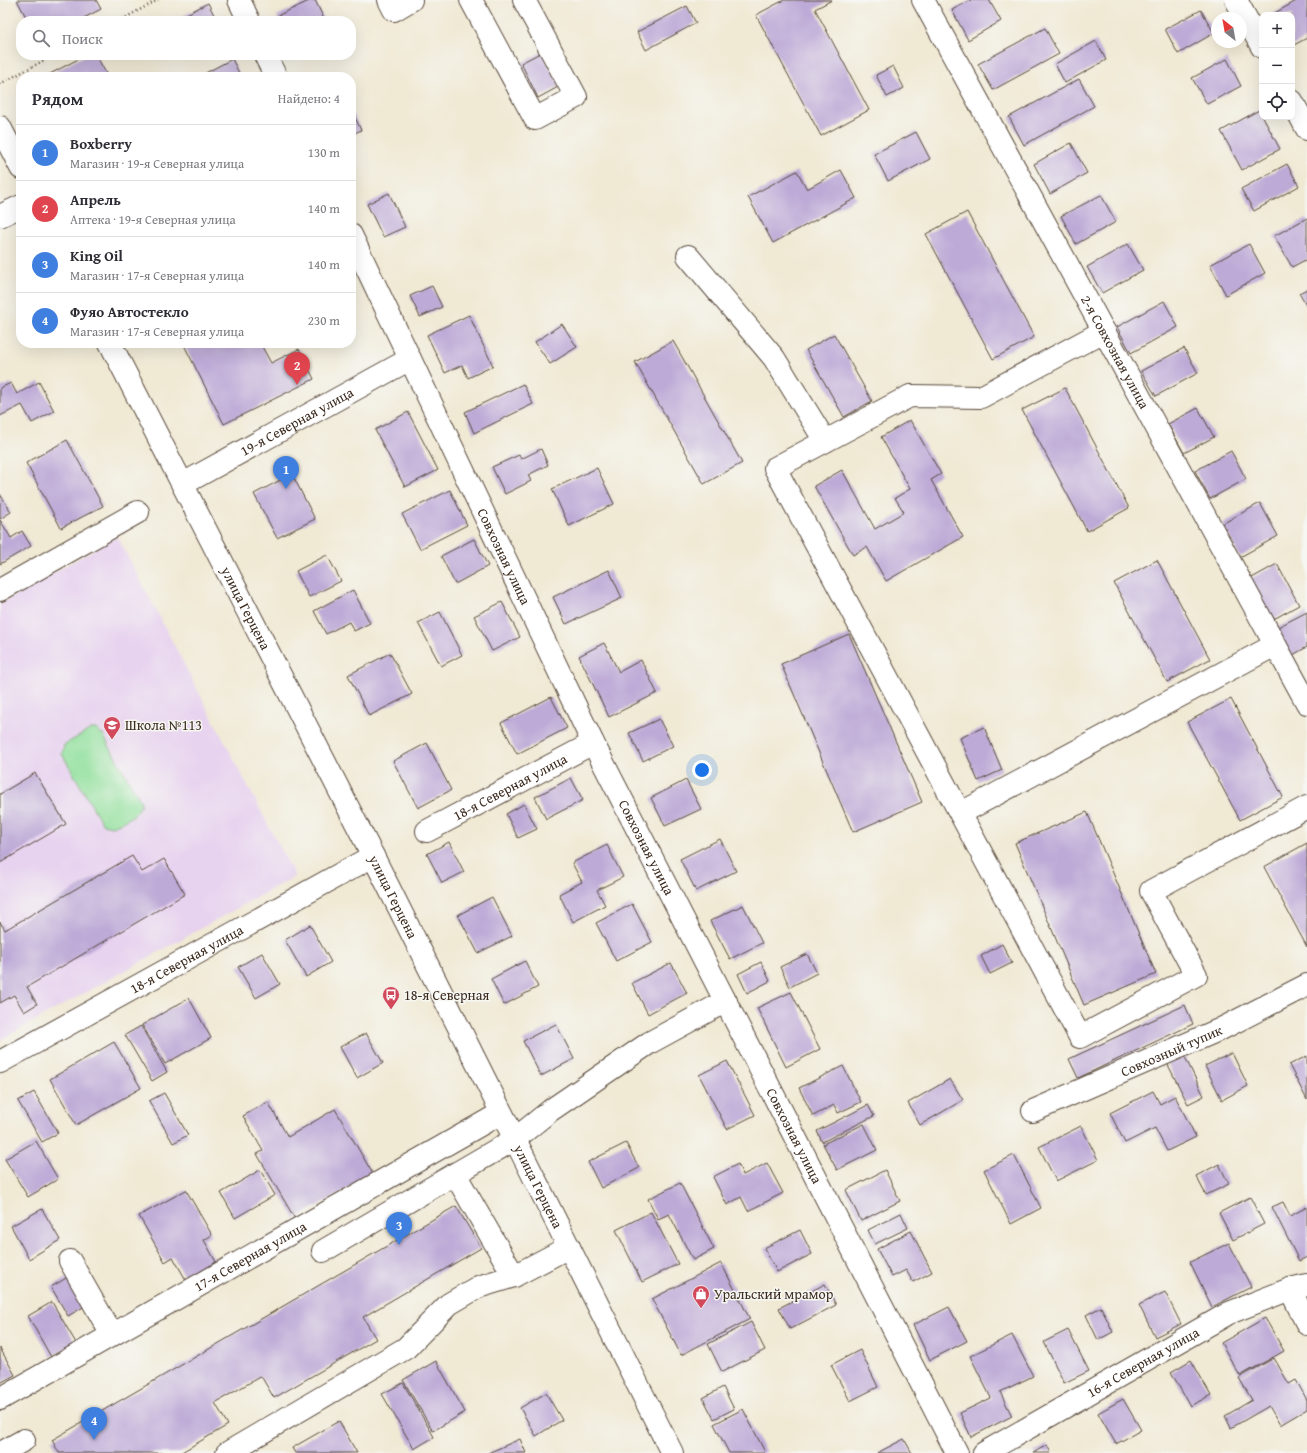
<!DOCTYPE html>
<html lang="ru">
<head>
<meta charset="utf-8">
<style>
	body { margin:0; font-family:"Gentium Book Plus",serif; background:#f2f2f3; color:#2b2b33 }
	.controls { position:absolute; right:12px; top:12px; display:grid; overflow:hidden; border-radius:8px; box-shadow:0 4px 16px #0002 }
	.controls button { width:36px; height:36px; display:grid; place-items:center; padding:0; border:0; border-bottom:1px solid #e1e1e2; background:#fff; color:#2b2b33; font:20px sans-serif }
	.compass { position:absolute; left:1211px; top:12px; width:36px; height:36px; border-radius:50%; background:#fff; box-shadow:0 4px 16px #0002; rotate:329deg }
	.you { position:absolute; left:702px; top:770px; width:14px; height:14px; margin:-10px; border:3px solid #fff; border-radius:50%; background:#1a73e8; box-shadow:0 0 0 6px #1a73e833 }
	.badge { display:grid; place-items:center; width:26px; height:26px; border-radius:50%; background:#d1495b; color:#fff; font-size:13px; font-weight:700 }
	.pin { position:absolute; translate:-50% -33px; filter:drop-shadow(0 1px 2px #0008) }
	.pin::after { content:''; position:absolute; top:21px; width:14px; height:12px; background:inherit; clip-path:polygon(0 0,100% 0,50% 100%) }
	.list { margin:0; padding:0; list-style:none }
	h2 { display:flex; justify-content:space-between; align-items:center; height:52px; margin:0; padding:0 16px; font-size:17px }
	h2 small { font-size:13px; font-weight:400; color:#7c7c81 }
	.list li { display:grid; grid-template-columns:26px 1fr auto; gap:12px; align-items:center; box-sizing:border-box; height:56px; padding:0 16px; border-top:1px solid #e1e1e2 }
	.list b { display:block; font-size:15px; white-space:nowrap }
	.list p { margin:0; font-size:13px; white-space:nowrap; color:#7c7c81 }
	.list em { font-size:13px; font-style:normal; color:#7c7c81 }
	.icon { flex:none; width:22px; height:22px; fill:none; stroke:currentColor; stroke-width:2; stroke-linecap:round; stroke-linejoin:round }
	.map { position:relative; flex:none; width:1307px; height:1453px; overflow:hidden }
	.search { position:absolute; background:#fff; box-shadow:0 4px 16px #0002; left:16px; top:16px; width:340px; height:44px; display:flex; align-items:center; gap:10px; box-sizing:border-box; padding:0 14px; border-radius:16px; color:#7c7c81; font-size:15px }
	.panel { position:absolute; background:#fff; box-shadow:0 4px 16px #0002; left:16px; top:72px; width:340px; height:276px; border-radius:16px }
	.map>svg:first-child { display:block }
	.built { fill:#e7d2ef }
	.green { fill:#92e09d; stroke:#66855e }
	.building { fill:#beaad7 }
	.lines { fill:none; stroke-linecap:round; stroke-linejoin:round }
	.minor-casing { stroke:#564739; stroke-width:24 }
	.major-casing { stroke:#564739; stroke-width:24 }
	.path { stroke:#564739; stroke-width:2.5; stroke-dasharray:1 3; stroke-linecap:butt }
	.minor { stroke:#fff; stroke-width:22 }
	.major { stroke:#fff; stroke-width:22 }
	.labels { text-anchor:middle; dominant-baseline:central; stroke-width:3; stroke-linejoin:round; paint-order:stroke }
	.street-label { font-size:14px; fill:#3b2a1e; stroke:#f6f6f2 }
	.poi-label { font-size:14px; fill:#3b2a1e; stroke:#f6f6f2; text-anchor:start }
</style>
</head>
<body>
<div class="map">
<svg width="1307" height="1453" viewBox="0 0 1307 1453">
	<rect width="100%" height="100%" fill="#f6f6f2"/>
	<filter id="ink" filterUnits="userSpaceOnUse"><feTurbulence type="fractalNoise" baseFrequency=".025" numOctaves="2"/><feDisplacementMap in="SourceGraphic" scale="8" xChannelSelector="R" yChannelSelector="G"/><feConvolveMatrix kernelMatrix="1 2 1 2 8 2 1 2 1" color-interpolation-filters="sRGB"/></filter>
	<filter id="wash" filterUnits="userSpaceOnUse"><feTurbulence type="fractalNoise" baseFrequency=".012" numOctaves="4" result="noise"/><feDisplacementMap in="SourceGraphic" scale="16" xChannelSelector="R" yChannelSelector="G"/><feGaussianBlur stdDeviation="0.9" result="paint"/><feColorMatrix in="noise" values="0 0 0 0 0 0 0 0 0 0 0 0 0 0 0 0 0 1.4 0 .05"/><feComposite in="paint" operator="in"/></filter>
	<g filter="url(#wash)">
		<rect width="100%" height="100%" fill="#f0e9d4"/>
		<path class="built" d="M 117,536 L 295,876 L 0,1040 L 0,604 Z"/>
		<path class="green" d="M 91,729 L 96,729 L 103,735 L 141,802 C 140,815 123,822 112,826 L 103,824 L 100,820 L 62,754 L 64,745 Z"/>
		<g id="blocks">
			<path class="building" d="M 17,0 L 96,0 L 101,9 L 78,21 L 28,21 Z
				M 311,0 L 315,0 L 325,21 L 279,21 L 277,16 Z
				M 784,0 L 832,0 L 815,9 L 869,110 L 821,136 L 756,15 Z
				M 971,0 L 989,0 L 1001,21 L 968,40 L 952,10 Z
				M 1298,0 L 1307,0 L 1307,38 L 1292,46 L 1292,15 L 1271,15 Z
				M 208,3 L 217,21 L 173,21 Z
				M 687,6 L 696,23 L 646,50 L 637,32 Z
				M 1201,10 L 1214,33 L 1178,54 L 1165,29 Z
				M 1045,28 L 1059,54 L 993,90 L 978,64 Z
				M 1096,41 L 1106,60 L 1065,83 L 1055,64 Z
				M 542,52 L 560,86 L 538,98 L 521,63 Z
				M 86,55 L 96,55 L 108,77 L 49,77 L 48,75 Z
				M 232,59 L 241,77 L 198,77 Z
				M 1227,59 L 1241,86 L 1207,104 L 1192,78 Z
				M 893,66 L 904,88 L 887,97 L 876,75 Z
				M 1079,79 L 1094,106 L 1024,145 L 1009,117 Z
				M 351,109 L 361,130 L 351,135 Z
				M 1259,110 L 1280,149 L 1242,170 L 1221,131 Z
				M 916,132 L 930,159 L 888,181 L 874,154 Z
				M 1071,143 L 1087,173 L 1050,194 L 1034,164 Z
				M 1287,164 L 1299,186 L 1254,211 L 1241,189 Z
				M 841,170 L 856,198 L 773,243 L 748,197 L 797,171 L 807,189 Z
				M 389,193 L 405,227 L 383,237 L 367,204 Z
				M 1101,195 L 1116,222 L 1076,244 L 1061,216 Z
				M 967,212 L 1034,337 L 993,359 L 926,234 Z
				M 1307,218 L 1307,259 L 1292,267 L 1274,236 Z
				M 1128,244 L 1143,270 L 1102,293 L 1087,267 Z
				M 1249,244 L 1265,273 L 1226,295 L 1210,265 Z
				M 432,286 L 442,307 L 420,317 L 410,296 Z
				M 1307,289 L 1307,307 L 1299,293 Z
				M 1164,301 L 1178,327 L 1131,353 L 1117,327 Z
				M 469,315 L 493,366 L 468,378 L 462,365 L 445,373 L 427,335 Z
				M 562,324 L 577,347 L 550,364 L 535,342 Z
				M 834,334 L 872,401 L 844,417 L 806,350 Z
				M 673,341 L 742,463 L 704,484 L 635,362 Z
				M 183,343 L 260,343 L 271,363 L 299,349 L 314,379 L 224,424 Z
				M 1184,348 L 1198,373 L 1156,396 L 1141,371 Z
				M 39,382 L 54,411 L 32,423 L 22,405 L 0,416 L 0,388 L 11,383 L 17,394 Z
				M 523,384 L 533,404 L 474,433 L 465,412 Z
				M 1065,388 L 1129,508 L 1087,531 L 1022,410 Z
				M 1198,408 L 1214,437 L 1184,453 L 1168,424 Z
				M 408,412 L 438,470 L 405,487 L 375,430 Z
				M 910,420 L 941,474 L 931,480 L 963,537 L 886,581 L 867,547 L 853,555 L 814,486 L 842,470 L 875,529 L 904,512 L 895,498 L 910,489 L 881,437 Z
				M 67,440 L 103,506 L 61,528 L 26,463 Z
				M 541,449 L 548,465 L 528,475 L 531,481 L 505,494 L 492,467 L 519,455 L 521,459 Z
				M 1231,451 L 1246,479 L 1210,499 L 1195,471 Z
				M 597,468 L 614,504 L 569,526 L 552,489 Z
				M 292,474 L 315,519 L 277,538 L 254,494 Z
				M 450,490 L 467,525 L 420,549 L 402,514 Z
				M 0,494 L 11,512 L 0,519 Z
				M 1260,503 L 1278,536 L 1240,557 L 1222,524 Z
				M 0,520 L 11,538 L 22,531 L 31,546 L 0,564 Z
				M 474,539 L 488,566 L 455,584 L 441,556 Z
				M 327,555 L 341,581 L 309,597 L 296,571 Z
				M 1157,560 L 1210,659 L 1167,682 L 1114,583 Z
				M 1277,564 L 1299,605 L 1272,620 L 1250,579 Z
				M 609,570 L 622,598 L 566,624 L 553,597 Z
				M 353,590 L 370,623 L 354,631 L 349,622 L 326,634 L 314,611 Z
				M 502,602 L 520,637 L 492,651 L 474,616 Z
				M 440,612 L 462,655 L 441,666 L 418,623 Z
				M 1307,612 L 1307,647 L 1291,656 L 1276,628 Z
				M 849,634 L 922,802 L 853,832 L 781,664 Z
				M 604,643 L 619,672 L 641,660 L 657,693 L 609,717 L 579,656 Z
				M 390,653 L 412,694 L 369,716 L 348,675 Z
				M 551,697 L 567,728 L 517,754 L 501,723 Z
				M 1231,699 L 1283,797 L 1240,820 L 1187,722 Z
				M 659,719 L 673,746 L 643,761 L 629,733 Z
				M 984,727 L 1002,770 L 978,781 L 960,738 Z
				M 427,743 L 451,790 L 418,808 L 393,761 Z
				M 35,773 L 66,824 L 0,863 L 0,794 Z
				M 571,778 L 583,800 L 546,819 L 535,797 Z
				M 686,780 L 701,809 L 665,826 L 651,798 Z
				M 524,804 L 537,829 L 518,838 L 506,814 Z
				M 1087,812 L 1156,974 L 1084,1005 L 1015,843 Z
				M 720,839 L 736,871 L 696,891 L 680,859 Z
				M 449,842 L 464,872 L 442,883 L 427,854 Z
				M 1307,843 L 1307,947 L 1264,867 Z
				M 607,845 L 623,877 L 597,890 L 605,905 L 573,922 L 559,894 L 582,882 L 572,863 Z
				M 132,856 L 142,872 L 164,859 L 185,894 L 27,987 L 37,1004 L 24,1012 L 14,995 L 0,1003 L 0,922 L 5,930 Z
				M 492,897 L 512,936 L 478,953 L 458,915 Z
				M 632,904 L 652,942 L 616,961 L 596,923 Z
				M 743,905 L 762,943 L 730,959 L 710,921 Z
				M 310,925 L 331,962 L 306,977 L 285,940 Z
				M 1002,944 L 1012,963 L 990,974 L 981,956 Z
				M 262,953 L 280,984 L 256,998 L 238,967 Z
				M 807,954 L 817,973 L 790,987 L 780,967 Z
				M 525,961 L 538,987 L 504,1005 L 491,979 Z
				M 761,962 L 770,981 L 747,993 L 738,974 Z
				M 671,963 L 687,993 L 648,1014 L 632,983 Z
				M 791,992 L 820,1049 L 786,1067 L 757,1008 Z
				M 189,998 L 211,1038 L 165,1064 L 142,1025 Z
				M 1185,1005 L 1193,1024 L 1078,1078 L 1069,1059 Z
				M 556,1024 L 574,1059 L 541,1076 L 523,1041 Z
				M 141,1026 L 167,1072 L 152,1081 L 125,1035 Z
				M 366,1033 L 383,1063 L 357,1078 L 340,1047 Z
				M 114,1042 L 141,1088 L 76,1125 L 50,1079 Z
				M 1232,1053 L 1248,1086 L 1222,1100 L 1205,1066 Z
				M 1184,1055 L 1204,1096 L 1188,1104 L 1167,1063 Z
				M 1307,1056 L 1307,1100 L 1289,1065 Z
				M 727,1061 L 755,1115 L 727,1129 L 699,1075 Z
				M 843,1066 L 861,1102 L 838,1113 L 834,1105 L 813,1116 L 799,1088 Z
				M 950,1079 L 963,1100 L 920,1125 L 908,1103 Z
				M 1153,1091 L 1160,1104 L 1175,1096 L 1196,1137 L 1167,1151 L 1155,1128 L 1125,1143 L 1110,1113 Z
				M 34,1092 L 58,1133 L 42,1142 L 18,1101 Z
				M 164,1093 L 188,1135 L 173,1143 L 149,1101 Z
				M 268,1102 L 288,1137 L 335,1109 L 373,1174 L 295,1219 L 257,1154 L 263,1151 L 243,1116 Z
				M 868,1105 L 874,1116 L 822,1142 L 817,1131 Z
				M 864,1124 L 877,1150 L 837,1170 L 823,1144 Z
				M 1081,1126 L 1098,1160 L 1056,1181 L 1039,1147 Z
				M 36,1141 L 58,1179 L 28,1197 L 5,1159 Z
				M 626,1143 L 639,1168 L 601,1188 L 588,1162 Z
				M 1014,1155 L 1041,1208 L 1011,1224 L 984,1170 Z
				M 767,1163 L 783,1193 L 748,1211 L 741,1197 L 727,1205 L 713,1177 L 738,1164 L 743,1175 Z
				M 1219,1164 L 1229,1184 L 1206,1195 L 1196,1176 Z
				M 260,1170 L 275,1195 L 235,1218 L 221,1193 Z
				M 885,1170 L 900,1201 L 861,1221 L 846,1190 Z
				M 680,1183 L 714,1249 L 693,1260 L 669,1214 L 658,1219 L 648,1199 Z
				M 186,1190 L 212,1235 L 204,1240 L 216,1262 L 186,1280 L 173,1257 L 165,1262 L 139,1216 Z
				M 1250,1197 L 1264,1224 L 1233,1240 L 1219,1213 Z
				M 1283,1202 L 1290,1216 L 1307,1207 L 1307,1257 L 1299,1261 L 1272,1207 Z
				M 456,1206 L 481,1248 L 363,1317 L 376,1339 L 274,1398 L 261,1376 L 215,1403 L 228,1425 L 180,1453 L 59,1453 L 52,1440 Z
				M 42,1209 L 60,1240 L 29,1259 L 11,1226 Z
				M 651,1212 L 678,1264 L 642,1282 L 616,1230 Z
				M 901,1213 L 908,1228 L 875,1244 L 868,1230 Z
				M 800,1230 L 812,1254 L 777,1272 L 764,1248 Z
				M 911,1231 L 932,1272 L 913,1282 L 906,1270 L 892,1277 L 877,1249 Z
				M 1229,1243 L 1251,1287 L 1212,1307 L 1190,1262 Z
				M 721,1263 L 750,1319 L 681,1355 L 652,1299 Z
				M 68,1277 L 85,1306 L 68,1316 L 51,1287 Z
				M 825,1284 L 836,1305 L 790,1329 L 779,1308 Z
				M 1165,1292 L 1181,1324 L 1155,1337 L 1139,1305 Z
				M 52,1302 L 76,1343 L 51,1357 L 28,1316 Z
				M 949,1307 L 967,1341 L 930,1360 L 913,1325 Z
				M 1101,1307 L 1113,1332 L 1098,1340 L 1086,1315 Z
				M 1265,1318 L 1284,1351 L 1240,1376 L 1221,1343 Z
				M 751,1322 L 765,1350 L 722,1372 L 708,1344 Z
				M 1068,1330 L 1089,1371 L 1064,1383 L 1044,1342 Z
				M 1012,1335 L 1033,1376 L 1000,1392 L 1012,1416 L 971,1437 L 960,1413 L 991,1398 L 970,1356 Z
				M 0,1348 L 15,1375 L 0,1383 Z
				M 860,1350 L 878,1387 L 850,1401 L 831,1365 Z
				M 1274,1358 L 1289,1384 L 1296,1380 L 1307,1400 L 1307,1409 L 1280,1425 L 1269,1406 L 1231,1428 L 1225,1416 L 1252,1400 L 1239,1378 Z
				M 1191,1360 L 1211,1395 L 1190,1406 L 1171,1372 Z
				M 436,1361 L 465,1412 L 433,1431 L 403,1380 Z
				M 403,1383 L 434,1437 L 414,1449 L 382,1394 Z
				M 723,1387 L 734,1409 L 714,1419 L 703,1398 Z
				M 546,1393 L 562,1420 L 536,1436 L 520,1408 Z
				M 1123,1399 L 1141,1430 L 1116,1444 L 1098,1413 Z
				M 743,1409 L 765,1452 L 763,1453 L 729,1453 L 714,1424 Z
				M 339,1421 L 357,1453 L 295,1453 L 292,1448 Z
				M 520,1439 L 526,1453 L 488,1453 Z
				M 904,1439 L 912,1453 L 877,1453 Z
				M 1047,1445 L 1051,1453 L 1033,1453 Z"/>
		</g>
	</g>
	<g filter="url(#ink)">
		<use href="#blocks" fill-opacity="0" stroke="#564739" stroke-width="1"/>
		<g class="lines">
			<defs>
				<g id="minor">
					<path d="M 239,0 L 249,21"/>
					<path d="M 389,0 L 394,10 L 411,0"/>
					<path d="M 471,0 L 535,119 L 576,97 L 524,0"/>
					<path id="s1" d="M 923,0 L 1307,703"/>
					<path d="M 1236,0 L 1262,47"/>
					<path d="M 265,55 L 276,77"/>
					<path d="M 1292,101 L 1307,129"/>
					<path d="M 0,216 L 21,206"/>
					<path id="s2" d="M 351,235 L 593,743 L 957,1453"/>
					<path d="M 688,256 L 774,358 L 825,441"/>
					<path d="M 1104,331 L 981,397 L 910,396 L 775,468 L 1080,1037 L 1196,975 L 1151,891 L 1307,807"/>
					<path id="s3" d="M 183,484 L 410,359"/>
					<path d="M 0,590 L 138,512"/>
					<path d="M 961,813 L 1275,645"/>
					<path id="s4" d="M 427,831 L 593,743"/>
					<path id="s5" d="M 0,1062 L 373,856"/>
					<path id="s6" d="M 1033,1111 L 1221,1029 L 1307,985"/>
					<path d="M 455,1174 L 514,1276"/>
					<path d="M 323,1251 L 515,1139 L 551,1110 L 649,1043 L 726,1001"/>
					<path d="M 70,1261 L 112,1335"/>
					<path d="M 1290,1289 L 1307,1324"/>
					<path id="s7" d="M 0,1399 L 501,1113"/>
					<path d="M 1,1453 L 24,1440"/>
					<path d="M 227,1453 L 406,1348 L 449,1304 L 478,1287 L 514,1276 L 569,1247"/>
					<path id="s8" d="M 984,1453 L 1229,1313 L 1290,1289 L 1307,1285"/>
				</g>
				<g id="major">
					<path d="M 0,127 L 21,168"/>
					<path id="s9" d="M 110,343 L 373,856 L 672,1453"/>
				</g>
			</defs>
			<use href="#minor" class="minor-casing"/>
			<use href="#major" class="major-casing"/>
			<path class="path" d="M 119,21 L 158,0
				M 0,84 L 54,55"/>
			<use href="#minor" class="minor"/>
			<use href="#major" class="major"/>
		</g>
	</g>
	<defs>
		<symbol id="school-pin" viewBox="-11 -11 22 30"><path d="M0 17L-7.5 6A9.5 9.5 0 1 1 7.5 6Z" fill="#d1495b" stroke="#f6f6f2"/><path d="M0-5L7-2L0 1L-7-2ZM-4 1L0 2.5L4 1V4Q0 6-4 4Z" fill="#fff"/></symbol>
		<symbol id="bus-pin" viewBox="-11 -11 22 30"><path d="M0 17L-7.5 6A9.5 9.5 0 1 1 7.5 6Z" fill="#d1495b" stroke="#f6f6f2"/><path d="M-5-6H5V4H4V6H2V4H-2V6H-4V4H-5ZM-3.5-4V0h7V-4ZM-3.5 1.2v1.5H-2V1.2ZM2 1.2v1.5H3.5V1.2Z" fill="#fff"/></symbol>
		<symbol id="shop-pin" viewBox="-11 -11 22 30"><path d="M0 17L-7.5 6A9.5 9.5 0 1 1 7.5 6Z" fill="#d1495b" stroke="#f6f6f2"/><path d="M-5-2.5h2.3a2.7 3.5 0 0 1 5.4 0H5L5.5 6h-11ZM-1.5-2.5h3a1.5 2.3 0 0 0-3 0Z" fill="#fff"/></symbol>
	</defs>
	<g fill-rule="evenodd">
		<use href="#school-pin" x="102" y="715" width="20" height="27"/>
		<use href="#bus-pin" x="381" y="985" width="20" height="27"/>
		<use href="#shop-pin" x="691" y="1284" width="20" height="27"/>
	</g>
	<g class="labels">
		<g class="street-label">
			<text stroke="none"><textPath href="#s1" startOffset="401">2-я Совхозная улица</textPath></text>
			<text stroke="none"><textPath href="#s3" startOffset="130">19-я Северная улица</textPath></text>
			<text stroke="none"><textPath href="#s2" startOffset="356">Совхозная улица</textPath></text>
			<text stroke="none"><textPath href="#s9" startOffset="298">улица Герцена</textPath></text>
			<text stroke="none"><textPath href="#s4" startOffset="94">18-я Северная улица</textPath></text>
			<text stroke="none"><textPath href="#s2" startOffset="680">Совхозная улица</textPath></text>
			<text stroke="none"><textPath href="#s9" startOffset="622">улица Герцена</textPath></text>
			<text stroke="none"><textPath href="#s5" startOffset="213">18-я Северная улица</textPath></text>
			<text stroke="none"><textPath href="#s6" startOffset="151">Совхозный тупик</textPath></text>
			<text stroke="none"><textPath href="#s2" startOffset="1004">Совхозная улица</textPath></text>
			<text stroke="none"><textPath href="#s9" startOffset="946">улица Герцена</textPath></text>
			<text stroke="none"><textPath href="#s7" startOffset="288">17-я Северная улица</textPath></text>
			<text stroke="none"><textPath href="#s8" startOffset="183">16-я Северная улица</textPath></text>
		</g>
		<g class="poi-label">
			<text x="125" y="725">Школа №113</text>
			<text x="404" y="995">18-я Северная</text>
			<text x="714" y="1294">Уральский мрамор</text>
		</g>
	</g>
</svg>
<div class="controls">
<button>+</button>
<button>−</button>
<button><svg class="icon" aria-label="locate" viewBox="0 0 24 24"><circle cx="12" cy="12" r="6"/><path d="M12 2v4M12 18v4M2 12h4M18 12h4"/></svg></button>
</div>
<svg class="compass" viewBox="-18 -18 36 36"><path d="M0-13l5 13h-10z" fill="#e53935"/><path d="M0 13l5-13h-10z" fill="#7c7c81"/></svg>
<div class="you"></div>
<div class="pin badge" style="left:286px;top:489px;background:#3f7fe0">1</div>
<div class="pin badge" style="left:297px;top:385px;background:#e0444e">2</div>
<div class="pin badge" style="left:399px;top:1245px;background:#3f7fe0">3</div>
<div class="pin badge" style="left:94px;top:1440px;background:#3f7fe0">4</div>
<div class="search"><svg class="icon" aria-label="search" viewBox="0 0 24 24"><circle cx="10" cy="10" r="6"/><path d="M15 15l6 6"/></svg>Поиск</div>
<section class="panel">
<h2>Рядом<small>Найдено: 4</small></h2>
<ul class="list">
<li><span class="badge" style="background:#3f7fe0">1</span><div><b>Boxberry</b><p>Магазин · 19-я Северная улица</p></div><em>130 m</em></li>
<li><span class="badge" style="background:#e0444e">2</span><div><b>Апрель</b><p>Аптека · 19-я Северная улица</p></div><em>140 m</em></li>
<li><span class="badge" style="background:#3f7fe0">3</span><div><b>King Oil</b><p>Магазин · 17-я Северная улица</p></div><em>140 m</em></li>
<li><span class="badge" style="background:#3f7fe0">4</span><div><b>Фуяо Автостекло</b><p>Магазин · 17-я Северная улица</p></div><em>230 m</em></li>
</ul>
</section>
</div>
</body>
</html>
